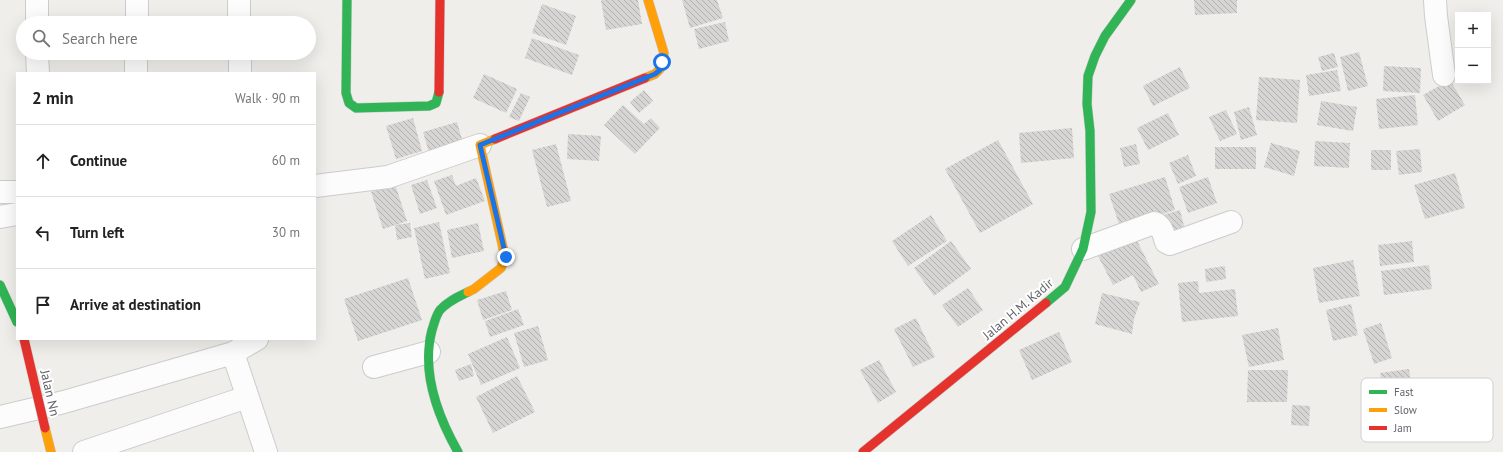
<!DOCTYPE html>
<html lang="en">
<head>
<meta charset="utf-8">
<style>
	body { margin:0; font-family:"PT Sans",sans-serif; background:#f6f6f6; color:#222 }
	.controls { position:absolute; right:12px; top:12px; display:grid; overflow:hidden; border-radius:0px; box-shadow:0 4px 16px #0002 }
	.controls button { width:36px; height:36px; display:grid; place-items:center; padding:0; border:0; border-bottom:1px solid #e0e0e0; background:#fff; color:#222; font:20px sans-serif }
	.stop { position:absolute; width:12px; height:12px; margin:-9px; border:3px solid #1a73e8; border-radius:50%; background:#fff }
	.stop.end { background:#1a73e8; border-color:#fff; box-shadow:0 1px 4px #0008 }
	.list { margin:0; padding:0; list-style:none }
	h2 { display:flex; justify-content:space-between; align-items:center; height:52px; margin:0; padding:0 16px; font-size:17px }
	h2 small { font-size:13px; font-weight:400; color:#767676 }
	.list li { display:grid; grid-template-columns:26px 1fr auto; gap:12px; align-items:center; box-sizing:border-box; height:72px; padding:0 16px; border-top:1px solid #e0e0e0 }
	.list b { display:block; font-size:15px; white-space:nowrap }
	.list em { font-size:13px; font-style:normal; color:#767676 }
	.icon { flex:none; width:22px; height:22px; fill:none; stroke:currentColor; stroke-width:2; stroke-linecap:round; stroke-linejoin:round }
	.map { position:relative; flex:none; width:1503px; height:452px; overflow:hidden }
	.search { position:absolute; background:#fff; box-shadow:0 4px 16px #0002; left:16px; top:16px; width:300px; height:44px; display:flex; align-items:center; gap:10px; box-sizing:border-box; padding:0 14px; border-radius:22px; color:#767676; font-size:15px }
	.panel { position:absolute; background:#fff; box-shadow:0 4px 16px #0002; left:16px; top:72px; width:300px; height:268px; border-radius:0px }
	.map>svg:first-child { display:block }
	.building { fill:url(#building-back-hatch) }
	.lines { fill:none; stroke-linecap:round; stroke-linejoin:round }
	.street-casing { stroke:#cbcccc; stroke-width:24 }
	.fast-casing { stroke:#cacacb; stroke-width:10 }
	.slow-casing { stroke:#cacacb; stroke-width:10 }
	.jam-casing { stroke:#cacacb; stroke-width:10 }
	.street { stroke:#fdfcfc; stroke-width:22 }
	.fast { stroke:#30b455; stroke-width:9 }
	.slow { stroke:#ff9f0a; stroke-width:9 }
	.jam { stroke:#e5322d; stroke-width:9 }
	.jam-bridge-casing { stroke:#cacacb; stroke-width:10; stroke-linecap:butt }
	.jam-bridge { stroke:#e5322d; stroke-width:9 }
	.route { stroke:#1a73e8; stroke-width:5 }
	.labels { text-anchor:middle; dominant-baseline:central; stroke-width:4; stroke-linejoin:round; paint-order:stroke }
	.street-label { font-size:13px; fill:#5f6368; stroke:#fff }
	.key { fill:#fff; stroke:#cfd0d2; stroke-width:1 }
	.key-label { font-size:11px; fill:#5f6368 }
</style>
</head>
<body>
<div class="map">
<svg width="1503" height="452" viewBox="0 0 1503 452">
	<defs>
		<pattern id="building-back-hatch" width="6" height="6" patternUnits="userSpaceOnUse"><rect width="6" height="6" fill="#d6d5d3"/><path d="M-1 5l2 2M0 0l6 6M5-1l2 2" fill="none" stroke="#b1b0af"/></pattern>
	</defs>
	<rect width="100%" height="100%" fill="#efeeea"/>
	<path class="building" d="M 601,0 L 638,0 L 642,24 L 606,30 Z
		M 682,0 L 717,0 L 723,18 L 690,28 Z
		M 1194,0 L 1237,0 L 1237,13 L 1195,15 Z
		M 542,4 L 576,16 L 566,45 L 532,33 Z
		M 725,22 L 729,41 L 699,49 L 694,29 Z
		M 532,38 L 579,55 L 572,75 L 525,58 Z
		M 1359,52 L 1368,86 L 1348,91 L 1340,57 Z
		M 1334,53 L 1338,67 L 1322,71 L 1318,57 Z
		M 1384,66 L 1421,68 L 1420,93 L 1383,91 Z
		M 1180,67 L 1190,88 L 1153,106 L 1143,86 Z
		M 1337,70 L 1341,91 L 1309,96 L 1306,75 Z
		M 484,74 L 517,89 L 506,113 L 473,98 Z
		M 1259,77 L 1300,80 L 1297,123 L 1256,120 Z
		M 1450,80 L 1465,105 L 1438,121 L 1423,95 Z
		M 644,90 L 653,101 L 639,113 L 630,102 Z
		M 521,93 L 530,97 L 519,121 L 509,117 Z
		M 1415,95 L 1418,125 L 1379,129 L 1376,99 Z
		M 1321,101 L 1357,107 L 1353,131 L 1317,125 Z
		M 623,105 L 644,124 L 651,118 L 660,128 L 635,154 L 604,125 Z
		M 1249,107 L 1257,135 L 1241,140 L 1234,112 Z
		M 1226,110 L 1237,134 L 1220,141 L 1209,117 Z
		M 1168,113 L 1179,135 L 1148,150 L 1137,128 Z
		M 413,118 L 422,151 L 396,159 L 386,126 Z
		M 457,122 L 464,146 L 430,156 L 423,132 Z
		M 1072,128 L 1074,158 L 1021,163 L 1019,133 Z
		M 568,134 L 601,136 L 599,161 L 567,159 Z
		M 998,140 L 1033,204 L 980,233 L 945,169 Z
		M 1315,141 L 1350,143 L 1349,168 L 1314,166 Z
		M 1271,143 L 1300,151 L 1294,176 L 1264,167 Z
		M 556,144 L 571,201 L 547,207 L 532,150 Z
		M 1136,144 L 1140,164 L 1124,167 L 1120,148 Z
		M 1215,147 L 1256,147 L 1256,169 L 1215,169 Z
		M 1420,149 L 1422,172 L 1399,175 L 1396,151 Z
		M 1371,150 L 1391,150 L 1391,170 L 1371,170 Z
		M 1188,155 L 1196,176 L 1178,184 L 1169,163 Z
		M 1455,173 L 1465,208 L 1425,219 L 1414,185 Z
		M 452,175 L 456,186 L 476,178 L 485,201 L 446,215 L 434,181 Z
		M 1165,177 L 1175,210 L 1120,227 L 1109,194 Z
		M 1208,177 L 1217,203 L 1188,213 L 1179,187 Z
		M 427,180 L 437,208 L 420,214 L 411,185 Z
		M 395,184 L 407,221 L 383,229 L 371,192 Z
		M 1180,210 L 1185,230 L 1168,234 L 1163,215 Z
		M 931,215 L 947,241 L 908,266 L 892,241 Z
		M 439,222 L 450,273 L 425,279 L 414,228 Z
		M 410,223 L 412,237 L 397,240 L 395,225 Z
		M 478,223 L 484,251 L 452,258 L 447,230 Z
		M 1134,235 L 1159,284 L 1141,292 L 1133,275 L 1113,285 L 1097,254 Z
		M 951,241 L 971,269 L 934,296 L 914,268 Z
		M 1412,241 L 1414,262 L 1380,266 L 1378,245 Z
		M 1353,260 L 1360,296 L 1319,303 L 1313,268 Z
		M 1429,265 L 1432,289 L 1384,295 L 1381,271 Z
		M 1225,266 L 1226,279 L 1206,282 L 1205,269 Z
		M 408,278 L 422,320 L 358,341 L 344,299 Z
		M 1198,281 L 1199,293 L 1235,289 L 1238,316 L 1182,322 L 1178,283 Z
		M 968,288 L 983,310 L 958,327 L 942,305 Z
		M 506,291 L 512,310 L 483,320 L 477,300 Z
		M 1102,293 L 1140,302 L 1134,319 L 1132,334 L 1095,324 Z
		M 1351,304 L 1358,335 L 1333,341 L 1326,310 Z
		M 518,309 L 524,325 L 490,337 L 485,321 Z
		M 916,318 L 935,357 L 913,367 L 894,329 Z
		M 1381,323 L 1392,358 L 1374,364 L 1363,329 Z
		M 538,326 L 548,360 L 524,367 L 514,333 Z
		M 1278,328 L 1284,360 L 1249,367 L 1242,335 Z
		M 1059,332 L 1072,362 L 1032,380 L 1019,350 Z
		M 507,337 L 520,368 L 481,385 L 468,354 Z
		M 879,360 L 896,392 L 878,403 L 860,370 Z
		M 471,364 L 474,376 L 459,381 L 455,370 Z
		M 1409,369 L 1413,399 L 1384,402 L 1380,373 Z
		M 1248,370 L 1288,370 L 1287,402 L 1247,402 Z
		M 517,376 L 535,412 L 493,433 L 476,397 Z
		M 1292,405 L 1310,406 L 1309,426 L 1291,425 Z"/>
	<g class="lines">
		<defs>
			<path id="street" d="M 37,0 L 37,23
				M 239,0 L 239,23
				M 1435,0 L 1436,16 L 1444,75
				M 137,23 L 137,0
				M 37,53 L 38,73
				M 240,53 L 240,73
				M 136,73 L 136,53
				M 315,186 L 388,177 L 480,145
				M 0,192 L 17,192
				M 0,217 L 17,214
				M 1083,249 L 1154,223 C 1162,225 1164,236 1166,242 L 1170,244 L 1231,222
				M 233,353 L 266,452
				M 374,367 L 429,352
				M 0,417 L 64,402 L 233,353 L 257,339
				M 84,452 L 247,397"/>
			<path id="fast" d="M 347,0 L 346,93 L 349,103 L 356,108 L 429,106 L 436,103 L 439,92
				M 0,285 L 17,322
				M 1046,303 L 1065,287 L 1083,249 L 1091,212 L 1090,131 L 1087,104 L 1088,76 L 1095,56 L 1105,36 L 1131,0
				M 458,452 C 437,415 421,372 432,330 C 434,324 436,315 440,310 C 448,301 458,297 468,292"/>
			<path id="slow" d="M 645,78 L 655,74 L 660,69 L 664,53 L 648,0
				M 468,292 L 474,289 L 501,268 L 505,257 L 480,145 L 495,139
				M 45,428 L 51,452"/>
			<path id="jam" d="M 439,92 L 440,0
				M 495,139 L 645,78
				M 24,339 L 36,390
				M 863,452 L 1046,303"/>
		</defs>
		<use href="#street" class="street-casing"/>
		<use href="#fast" class="fast-casing"/>
		<use href="#slow" class="slow-casing"/>
		<use href="#jam" class="jam-casing"/>
		<use href="#street" class="street"/>
		<use href="#fast" class="fast"/>
		<use href="#slow" class="slow"/>
		<use href="#jam" class="jam"/>
		<defs>
			<path id="jam-bridge" d="M 36,390 L 45,428"/>
		</defs>
		<use href="#jam-bridge" class="jam-bridge-casing"/>
		<use href="#jam-bridge" class="jam-bridge"/>
	</g>
	<g class="lines">
		<path class="route" d="M 506,257 L 480,145 L 655,74 L 660,70 L 662,62"/>
	</g>
	<g class="labels">
		<g class="street-label">
			<text transform="translate(1018 309) rotate(-40)">Jalan H.M. Kadir</text>
			<text transform="translate(50 393) rotate(77)">Jalan Nn</text>
		</g>
	</g>
	<rect x="1361" y="378" width="132" height="64" rx="6" class="key"/>
	<rect x="1369" y="390" width="18" height="4" fill="#30b455"/>
	<rect x="1369" y="408" width="18" height="4" fill="#ff9f0a"/>
	<rect x="1369" y="426" width="18" height="4" fill="#e5322d"/>
	<g class="key-label">
		<text x="1394" y="396">Fast</text>
		<text x="1394" y="414">Slow</text>
		<text x="1394" y="432">Jam</text>
	</g>
</svg>
<div class="controls">
<button>+</button>
<button>−</button>
</div>
<div class="stop" style="left:662px;top:62px"></div>
<div class="stop end" style="left:506px;top:257px"></div>
<div class="search"><svg class="icon" aria-label="search" viewBox="0 0 24 24"><circle cx="10" cy="10" r="6"/><path d="M15 15l6 6"/></svg>Search here</div>
<section class="panel">
<h2>2 min<small>Walk · 90 m</small></h2>
<ul class="list">
<li><svg class="icon" aria-label="ahead" viewBox="0 0 24 24"><path d="M12 20V5M6 11l6-6 6 6"/></svg><div><b>Continue</b></div><em>60 m</em></li>
<li><svg class="icon" aria-label="left" viewBox="0 0 24 24"><path d="M17 20v-9H6M10 6l-5 5 5 5"/></svg><div><b>Turn left</b></div><em>30 m</em></li>
<li><svg class="icon" aria-label="arrive" viewBox="0 0 24 24"><path d="M6 21V4h12l-3 4 3 4H6"/></svg><div><b>Arrive at destination</b></div></li>
</ul>
</section>
</div>
</body>
</html>
